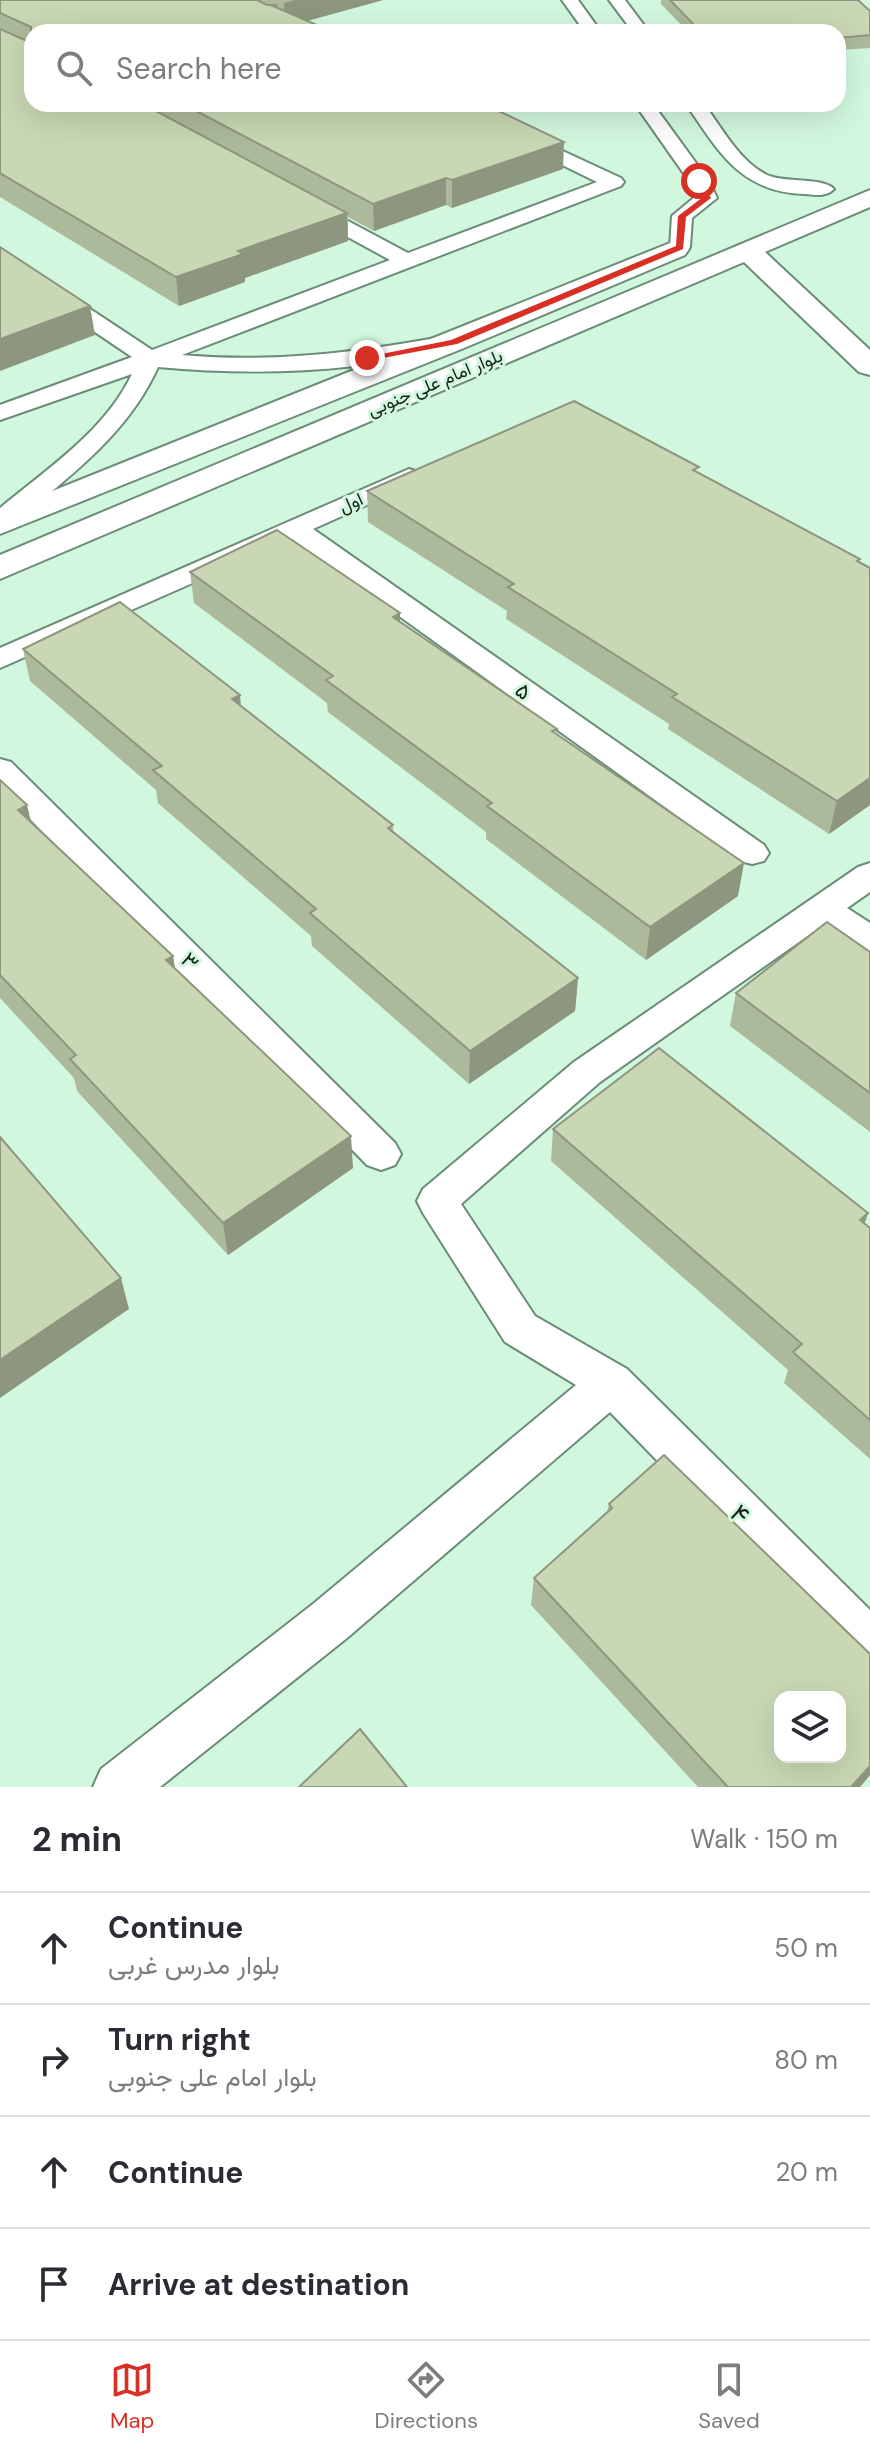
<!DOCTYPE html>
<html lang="en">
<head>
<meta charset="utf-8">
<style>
	body { margin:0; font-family:"DM Sans",Vazirmatn,sans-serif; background:#f7f7f7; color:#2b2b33 }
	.controls { position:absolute; right:24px; bottom:24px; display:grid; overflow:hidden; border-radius:16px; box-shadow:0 8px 32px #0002 }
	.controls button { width:72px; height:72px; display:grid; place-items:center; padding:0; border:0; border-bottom:2px solid #e1e1e2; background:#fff; color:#2b2b33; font:40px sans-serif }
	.stop { position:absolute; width:24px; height:24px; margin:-18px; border:6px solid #d93025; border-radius:50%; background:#fff }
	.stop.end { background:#d93025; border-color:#fff; box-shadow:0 2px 8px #0008 }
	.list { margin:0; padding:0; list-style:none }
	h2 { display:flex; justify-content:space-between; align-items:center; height:104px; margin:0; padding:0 32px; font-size:34px }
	h2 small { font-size:26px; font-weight:400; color:#7c7c81 }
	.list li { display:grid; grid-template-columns:52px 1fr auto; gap:24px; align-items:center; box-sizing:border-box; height:112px; padding:0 32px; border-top:2px solid #e1e1e2 }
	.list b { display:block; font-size:30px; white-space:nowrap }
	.list p { margin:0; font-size:26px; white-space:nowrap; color:#7c7c81 }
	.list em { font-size:26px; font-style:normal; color:#7c7c81 }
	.icon { flex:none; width:44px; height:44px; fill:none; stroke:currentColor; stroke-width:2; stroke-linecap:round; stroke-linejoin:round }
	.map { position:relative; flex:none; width:870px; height:1787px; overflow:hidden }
	.search { position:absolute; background:#fff; box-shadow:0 8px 32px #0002; left:24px; right:24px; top:24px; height:88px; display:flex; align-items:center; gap:20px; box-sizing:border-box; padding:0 28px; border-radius:24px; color:#7c7c81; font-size:30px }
	.sheet { height:552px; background:#fff }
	nav { display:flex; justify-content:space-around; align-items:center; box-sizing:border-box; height:112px; border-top:2px solid #e1e1e2; background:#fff; font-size:22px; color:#7c7c81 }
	nav a { display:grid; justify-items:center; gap:4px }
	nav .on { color:#d93025 }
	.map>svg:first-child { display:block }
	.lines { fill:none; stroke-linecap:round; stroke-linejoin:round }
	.street-casing { stroke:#6b8c77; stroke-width:4 }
	.secondary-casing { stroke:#6b8c77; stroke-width:4 }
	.street { fill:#fff; fill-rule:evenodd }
	.secondary { fill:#fff; fill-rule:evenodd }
	.wall { fill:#adb99b }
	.shaded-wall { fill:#8d967e }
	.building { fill:#c9d7b4; stroke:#8d967e; stroke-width:2; fill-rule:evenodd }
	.route { fill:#d93025 }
	.labels { text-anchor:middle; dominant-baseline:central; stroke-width:6; stroke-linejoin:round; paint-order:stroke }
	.far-street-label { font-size:18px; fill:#16231b; stroke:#d2f7df }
	.street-label { font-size:22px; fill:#16231b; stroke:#d2f7df }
	.near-street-label { font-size:26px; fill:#16231b; stroke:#d2f7df }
</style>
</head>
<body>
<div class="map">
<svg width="870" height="1787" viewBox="0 0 870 1787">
	<rect width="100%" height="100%" fill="#d2f7df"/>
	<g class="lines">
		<defs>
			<path id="street" d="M 562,0 L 578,0 L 601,32 L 585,32 Z
				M 609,0 L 625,0 L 649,32 L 633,32 Z
				M 437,104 L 461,104 L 621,178 L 624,182 L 621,186 L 182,355 C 270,363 354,353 441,337 L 449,339 L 452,344 L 449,349 C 353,373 256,376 158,367 C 133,423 87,463 40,501 C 28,511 16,525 0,529 L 0,508 C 47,469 105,431 132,374 L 0,420 L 0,405 L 132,357 L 0,268 L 0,252 L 7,254 L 152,350 L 390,260 L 302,212 L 299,208 L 302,204 L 316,204 L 408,253 L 597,182 Z
				M 635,104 L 653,104 L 709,181 L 717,198 L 692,218 L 690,247 L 687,251 L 680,253 L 670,247 L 672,216 L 696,196 L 689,181 Z
				M 686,104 L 704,104 C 722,128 739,161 767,175 C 785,183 823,177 834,189 C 826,197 816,195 805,194 C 740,192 719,152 686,104 Z
				M 409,469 L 418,472 L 422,477 L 418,482 L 313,529 L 764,845 L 769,853 L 764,861 L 752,864 L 740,861 L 292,539 L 0,668 L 0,648 Z
				M 0,759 L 11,762 L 395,1143 L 401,1154 L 395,1165 L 381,1170 L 367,1165 L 0,788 Z
				M 870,863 L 870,892 L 847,908 L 870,923 L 870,954 L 858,950 L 823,925 L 600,1082 L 461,1204 L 535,1316 L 627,1369 L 870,1610 L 870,1670 L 853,1662 L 610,1412 L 347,1638 L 160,1787 L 93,1787 L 101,1769 L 313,1604 L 576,1385 L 505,1342 L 423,1213 L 417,1201 L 423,1189 L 574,1062 L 858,867 Z"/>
			<path id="secondary" d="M 870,190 L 870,207 L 765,252 L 870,350 L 870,375 L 859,372 L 744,262 L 0,579 L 0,555 Z
				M 675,241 L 685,243 L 689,249 L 685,255 L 464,348 L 0,534 L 0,512 Z"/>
		</defs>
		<use href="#street" class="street-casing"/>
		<use href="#secondary" class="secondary-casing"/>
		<use href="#street" class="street"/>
		<use href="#secondary" class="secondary"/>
	</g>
	<path class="wall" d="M 0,0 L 383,0 L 307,21 L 32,32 L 32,104 L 484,104 L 563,169 L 452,208 L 446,205 L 374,231 L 348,217 L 348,241 L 245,278 L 245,282 L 179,306 L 0,197 Z
		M 661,0 L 858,0 L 870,11 L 870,48 L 838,50 L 838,32 L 688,32 L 661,4 Z
		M 698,472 L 870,568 L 870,805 L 829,834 L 668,729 L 669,724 L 506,619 L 507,611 L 368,522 L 367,491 Z
		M 190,572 L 400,613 L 400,622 L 556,734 L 738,896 L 646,960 L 486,839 L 486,832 L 328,712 L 327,703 L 194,603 Z
		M 23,649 L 241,706 L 393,825 L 393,833 L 578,978 L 575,1011 L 469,1084 L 312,946 L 311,936 L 158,803 L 156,790 L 30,681 Z
		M 0,780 L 31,821 L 173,956 L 175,968 L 353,1168 L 228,1255 L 77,1091 L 74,1078 L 0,998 Z
		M 870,952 L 870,1132 L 730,1026 L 736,993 Z
		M 553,1129 L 868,1213 L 864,1224 L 870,1228 L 870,1459 L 784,1383 L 788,1370 L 551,1161 Z
		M 609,1504 L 870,1654 L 870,1775 L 860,1787 L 698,1787 L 531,1605 L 534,1578 L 607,1512 Z"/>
	<path class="shaded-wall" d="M 295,0 L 383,0 L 285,27 L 284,3 Z
		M 788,25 L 787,32 L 700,32 L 700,31 Z
		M 564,142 L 563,169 L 452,208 L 452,180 Z
		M 446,178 L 446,205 L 374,231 L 373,204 Z
		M 347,213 L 348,241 L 245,278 L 245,282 L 179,306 L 176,277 L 238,251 Z
		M 90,306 L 95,335 L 0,371 L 0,339 Z
		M 400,613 L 400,645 L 393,617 Z
		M 240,695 L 243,728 L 232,699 Z
		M 870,778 L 870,805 L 829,834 L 837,801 Z
		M 27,805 L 35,838 L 18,810 Z
		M 744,863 L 738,896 L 646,960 L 650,927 Z
		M 173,956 L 178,989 L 166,960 Z
		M 578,978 L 575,1011 L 469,1084 L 470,1051 Z
		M 351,1136 L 353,1168 L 228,1255 L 223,1223 Z
		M 868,1213 L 858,1244 L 860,1220 Z
		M 121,1278 L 129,1309 L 0,1398 L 0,1360 Z
		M 870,1766 L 870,1775 L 860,1787 L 851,1787 Z"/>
	<path class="building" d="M 0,0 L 257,0 L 267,5 L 277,5 L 273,6 L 333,32 L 32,32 L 32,104 L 143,104 L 347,213 L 238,251 L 243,254 L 176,277 L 0,173 L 0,29 L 27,41 L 31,38 L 31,27 L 0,13 Z
		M 670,0 L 858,0 L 870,11 L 870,35 L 838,38 L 838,32 L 795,32 L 788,25 L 700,31 Z
		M 183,104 L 484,104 L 564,142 L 452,180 L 446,178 L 373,204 Z
		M 0,247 L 90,306 L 0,339 Z
		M 574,401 L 699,467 L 693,470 L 860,559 L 857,561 L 870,568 L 870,778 L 837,801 L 672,697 L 677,694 L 508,587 L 514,584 L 367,491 Z
		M 277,530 L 400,613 L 393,617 L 557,729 L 552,731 L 744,863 L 650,927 L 487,806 L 492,803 L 326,680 L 333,676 L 190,572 Z
		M 120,602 L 240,695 L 232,699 L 393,825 L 388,828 L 578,978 L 470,1051 L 310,913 L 316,909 L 153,770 L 162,766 L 23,649 Z
		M 0,780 L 27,805 L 18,810 L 173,956 L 166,960 L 351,1136 L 223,1223 L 70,1059 L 76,1055 L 0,975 Z
		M 827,922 L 870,952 L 870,1093 L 736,993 Z
		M 659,1048 L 868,1213 L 860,1220 L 870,1228 L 870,1420 L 793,1352 L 802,1344 L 553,1129 Z
		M 0,1137 L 121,1278 L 0,1360 Z
		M 664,1455 L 870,1654 L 870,1766 L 851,1787 L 728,1787 L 534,1578 L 612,1508 L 609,1504 ZM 780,1697 L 840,1697 L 840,1757 L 780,1757 Z
		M 360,1729 L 407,1787 L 299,1787 Z"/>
	<path class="route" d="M 699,178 L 711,198 L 686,217 L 683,249 L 457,344 L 367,361 L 362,358 L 451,340 L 676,246 L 678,216 L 703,197 L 695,181 Z"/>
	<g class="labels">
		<g class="far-street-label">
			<text transform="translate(435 383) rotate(-23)">بلوار امام علی جنوبی</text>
			<text transform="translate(351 503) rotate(-24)">اول</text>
		</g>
		<g class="street-label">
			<text transform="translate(523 691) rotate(35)">۵</text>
			<text transform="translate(190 961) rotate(45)">۳</text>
		</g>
		<g class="near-street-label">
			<text transform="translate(740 1514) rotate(45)">۴</text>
		</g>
	</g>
</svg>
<div class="controls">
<button><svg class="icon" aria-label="layers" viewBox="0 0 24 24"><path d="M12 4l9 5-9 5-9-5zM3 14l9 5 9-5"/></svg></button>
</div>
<div class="stop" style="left:699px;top:181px"></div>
<div class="stop end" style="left:367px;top:358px"></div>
<div class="search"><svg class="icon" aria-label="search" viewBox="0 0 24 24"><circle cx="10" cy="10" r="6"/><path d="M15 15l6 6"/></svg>Search here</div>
</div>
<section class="sheet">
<h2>2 min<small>Walk · 150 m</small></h2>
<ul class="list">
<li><svg class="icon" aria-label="ahead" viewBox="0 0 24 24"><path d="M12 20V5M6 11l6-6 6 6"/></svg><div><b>Continue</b><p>بلوار مدرس غربی</p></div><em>50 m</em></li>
<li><svg class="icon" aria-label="right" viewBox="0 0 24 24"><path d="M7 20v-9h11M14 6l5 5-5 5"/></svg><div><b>Turn right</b><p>بلوار امام علی جنوبی</p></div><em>80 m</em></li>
<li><svg class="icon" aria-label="ahead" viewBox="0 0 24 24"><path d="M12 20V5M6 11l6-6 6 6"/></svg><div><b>Continue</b></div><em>20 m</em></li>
<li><svg class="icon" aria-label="arrive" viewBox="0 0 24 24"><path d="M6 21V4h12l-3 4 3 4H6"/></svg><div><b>Arrive at destination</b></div></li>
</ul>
</section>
<nav>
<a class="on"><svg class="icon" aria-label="map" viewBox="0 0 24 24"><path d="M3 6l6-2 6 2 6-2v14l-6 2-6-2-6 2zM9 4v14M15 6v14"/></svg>Map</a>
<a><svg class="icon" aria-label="directions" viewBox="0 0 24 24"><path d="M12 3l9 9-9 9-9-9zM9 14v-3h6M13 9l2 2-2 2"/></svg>Directions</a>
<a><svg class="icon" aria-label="saved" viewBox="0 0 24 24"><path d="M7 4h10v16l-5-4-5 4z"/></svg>Saved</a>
</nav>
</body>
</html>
